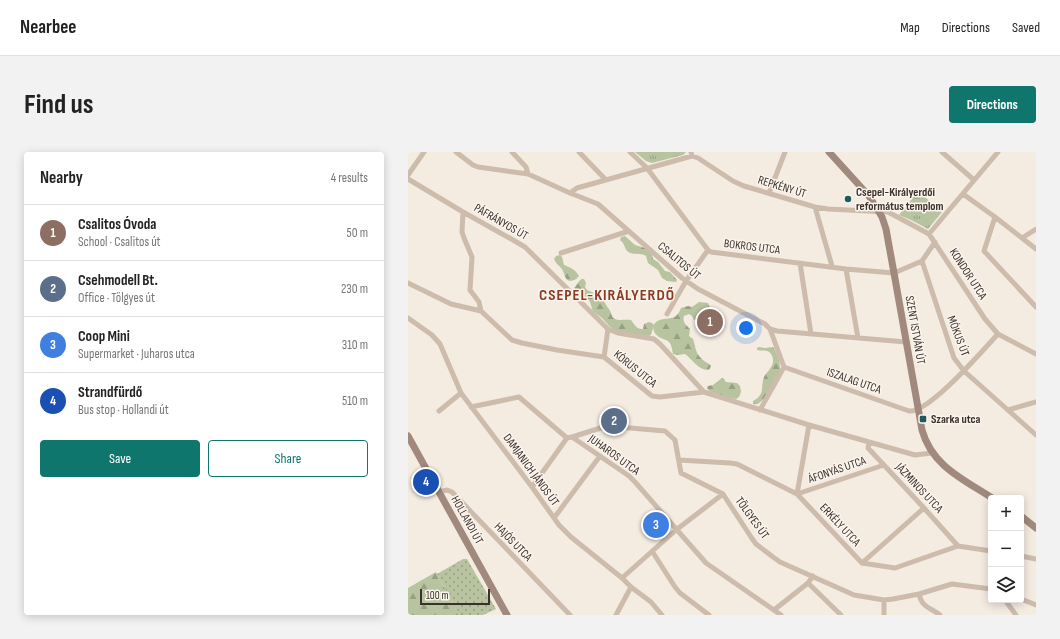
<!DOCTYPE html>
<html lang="en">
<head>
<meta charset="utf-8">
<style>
	body { margin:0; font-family:"Sofia Sans Condensed",sans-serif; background:#f2f2f2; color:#222 }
	.controls { position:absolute; right:12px; bottom:12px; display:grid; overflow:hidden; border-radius:4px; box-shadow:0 2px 10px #0003 }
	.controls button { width:36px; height:36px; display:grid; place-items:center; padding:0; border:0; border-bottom:1px solid #e0e0e0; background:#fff; color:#222; font:20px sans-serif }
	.scale { position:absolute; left:12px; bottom:10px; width:70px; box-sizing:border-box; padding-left:4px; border:2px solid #3b302b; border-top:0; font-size:11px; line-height:14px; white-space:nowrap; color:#3b302b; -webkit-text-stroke:3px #fbf5ee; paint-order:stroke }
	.you { position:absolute; left:338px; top:176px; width:14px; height:14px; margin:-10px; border:3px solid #fff; border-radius:50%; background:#1a73e8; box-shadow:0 0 0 6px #1a73e833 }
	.badge { display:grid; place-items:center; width:26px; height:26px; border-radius:50%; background:#0f766e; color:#fff; font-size:13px; font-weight:700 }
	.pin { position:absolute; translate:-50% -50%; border:2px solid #fff; box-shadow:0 1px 4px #0006 }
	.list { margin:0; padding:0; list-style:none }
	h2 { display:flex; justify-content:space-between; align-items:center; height:52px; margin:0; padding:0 16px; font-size:17px }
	h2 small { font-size:13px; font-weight:400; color:#767676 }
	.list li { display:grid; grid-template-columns:26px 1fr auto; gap:12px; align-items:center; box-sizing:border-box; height:56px; padding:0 16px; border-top:1px solid #e0e0e0 }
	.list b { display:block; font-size:15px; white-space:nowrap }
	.list p { margin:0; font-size:13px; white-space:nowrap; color:#767676 }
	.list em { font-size:13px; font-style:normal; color:#767676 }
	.actions { display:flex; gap:8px; padding:12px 16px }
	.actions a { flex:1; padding:9px 0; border:1px solid #0f766e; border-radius:4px; text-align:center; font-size:14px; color:#0f766e }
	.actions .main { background:#0f766e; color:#fff }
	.icon { flex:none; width:22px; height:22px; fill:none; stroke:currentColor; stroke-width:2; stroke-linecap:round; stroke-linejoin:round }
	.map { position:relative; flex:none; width:628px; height:463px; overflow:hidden; border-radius:4px }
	header { display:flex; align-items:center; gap:24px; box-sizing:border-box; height:56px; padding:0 20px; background:#fff; border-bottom:1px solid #e0e0e0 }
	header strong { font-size:19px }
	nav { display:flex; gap:22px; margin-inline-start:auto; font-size:14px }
	.intro { display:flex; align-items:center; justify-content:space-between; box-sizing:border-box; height:96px; padding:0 24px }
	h1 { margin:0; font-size:28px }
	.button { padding:10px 18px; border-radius:4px; background:#0f766e; color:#fff; font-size:14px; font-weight:700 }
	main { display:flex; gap:24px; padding:0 24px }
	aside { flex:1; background:#fff; border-radius:4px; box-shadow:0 2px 10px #0003 }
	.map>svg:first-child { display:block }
	.grass { fill:url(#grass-dots) }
	.forest { fill:url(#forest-firs) }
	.park { fill:url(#park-tufts) }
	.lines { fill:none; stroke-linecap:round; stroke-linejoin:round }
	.street { stroke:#cdbbac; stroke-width:5 }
	.secondary { stroke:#a18a7d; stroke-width:7 }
	.poi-dot { fill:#1f5a5e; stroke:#fbf5ee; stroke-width:1.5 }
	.labels { text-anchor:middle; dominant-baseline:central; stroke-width:3; stroke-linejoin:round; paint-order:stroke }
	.street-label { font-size:12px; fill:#3b302b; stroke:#fbf5ee }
	.poi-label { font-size:12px; font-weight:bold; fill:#3b302b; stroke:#fbf5ee; text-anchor:start }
	.district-label { font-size:16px; font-weight:bold; letter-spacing:1px; fill:#8c3b22; stroke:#fbf5ee }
</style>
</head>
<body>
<header>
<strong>Nearbee</strong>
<nav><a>Map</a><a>Directions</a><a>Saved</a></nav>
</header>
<div class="intro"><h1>Find us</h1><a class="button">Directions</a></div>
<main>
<aside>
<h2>Nearby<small>4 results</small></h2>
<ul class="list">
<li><span class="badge" style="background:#8d6e63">1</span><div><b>Csalitos Óvoda</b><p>School · Csalitos út</p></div><em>50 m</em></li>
<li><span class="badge" style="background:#5c6f8a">2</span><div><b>Csehmodell Bt.</b><p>Office · Tölgyes út</p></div><em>230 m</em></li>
<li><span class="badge" style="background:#3f7fe0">3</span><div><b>Coop Mini</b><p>Supermarket · Juharos utca</p></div><em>310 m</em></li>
<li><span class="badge" style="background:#1a4fb4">4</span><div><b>Strandfürdő</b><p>Bus stop · Hollandi út</p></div><em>510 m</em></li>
</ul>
<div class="actions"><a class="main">Save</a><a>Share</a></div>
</aside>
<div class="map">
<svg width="628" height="463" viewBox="0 0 628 463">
	<defs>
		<pattern id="grass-dots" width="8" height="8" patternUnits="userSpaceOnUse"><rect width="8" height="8" fill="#b8c4a0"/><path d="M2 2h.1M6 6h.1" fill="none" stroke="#97a083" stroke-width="1.8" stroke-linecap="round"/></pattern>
		<pattern id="forest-firs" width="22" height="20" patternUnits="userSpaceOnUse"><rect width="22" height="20" fill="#b8c4a0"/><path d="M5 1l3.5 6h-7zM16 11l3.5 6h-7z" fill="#97a083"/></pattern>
		<pattern id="park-tufts" width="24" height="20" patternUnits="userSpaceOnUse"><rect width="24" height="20" fill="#b8c4a0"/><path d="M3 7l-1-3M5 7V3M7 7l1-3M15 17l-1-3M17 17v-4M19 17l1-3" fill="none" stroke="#97a083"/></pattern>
	</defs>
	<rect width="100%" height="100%" fill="#f4ebe1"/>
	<path class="grass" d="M 55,407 L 59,407 L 88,457 L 75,463 L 51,463 L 29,422 Z"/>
	<path class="forest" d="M 217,84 L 227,93 L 240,97 L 244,102 L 245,107 L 250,110 L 257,119 L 262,120 L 269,128 L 268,130 L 259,129 L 254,126 L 250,118 L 240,111 L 238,104 C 232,100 225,104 219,99 C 217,96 216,91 212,88 L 213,85 Z
		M 152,103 L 154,105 L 156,113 C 163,116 167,117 171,124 C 168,127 170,126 166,128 C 157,132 157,122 154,117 C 151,113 148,112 146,107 L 148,104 Z
		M 174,127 L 176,127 L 178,131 L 177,135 L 179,138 C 187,141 192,144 197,151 C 198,154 201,156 202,159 C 204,162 203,165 207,167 C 211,169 218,167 223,168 C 226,172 229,178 235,177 L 236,172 L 241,170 L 244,171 L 246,173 L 243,183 L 241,184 C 229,182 210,182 201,174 C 199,172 197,169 195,167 C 192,164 188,162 185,159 C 183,155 183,150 180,147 C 175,141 169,146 166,136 C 169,133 170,129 174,127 Z
		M 291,150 L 300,151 L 302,156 L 300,160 L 295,159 L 292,160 L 288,168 L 286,168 L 284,164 L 281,162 L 276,164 C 274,170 278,173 282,177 L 281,184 L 285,187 C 288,196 287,201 295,208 C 298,211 301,211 303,214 L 301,218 C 291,219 285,208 277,202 L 270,203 L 265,202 C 264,198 264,193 261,190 C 258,187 256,188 253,186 C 247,183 243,177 247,171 C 252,165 263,168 268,164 C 270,162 272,159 273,156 L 280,154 L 284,155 Z
		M 350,195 L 357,196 L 365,195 C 370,201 374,215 371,222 C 369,227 356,249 351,251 C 349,253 348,252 345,252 L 345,249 C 358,242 352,236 356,225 C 358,221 361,219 363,215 C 367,210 365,201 359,199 C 356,198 352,199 349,198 L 349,197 Z
		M 314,226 L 316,227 L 318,230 L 329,231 L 332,234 L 333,240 L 331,245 L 328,247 L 322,246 L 301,239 L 299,236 L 300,234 L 305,233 Z
		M 28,420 L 51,463 L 0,463 L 0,436 Z"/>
	<path class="park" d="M 227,0 L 278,0 L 275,3 L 244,11 L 238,9 Z
		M 510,39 L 534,60 L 520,77 L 503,68 L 491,63 Z"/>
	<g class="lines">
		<path class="street" d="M 48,0 L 65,13 L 70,15 L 120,22 L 162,41 L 190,52 L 274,126 L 290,137 L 357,172 L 362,177 L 369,179 L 498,190
			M 104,0 L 118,15 L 120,22
			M 171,0 L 197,27
			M 222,0 L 239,16 L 297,94 L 300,98 L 303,100 L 438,117 L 486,121 L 514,109 L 527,90
			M 283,0 L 284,4 L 290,6 L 325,29 L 336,34 L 407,55 L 420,57 L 480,60 L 521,82 L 577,167 L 590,182 L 628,202
			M 534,0 L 566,28
			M 0,23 L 16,0
			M 0,27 L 55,60 L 105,88 L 117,95 L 200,177 L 210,181 L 246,187 L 252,192 L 296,240
			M 162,41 L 169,36 L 284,4
			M 361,41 L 377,0
			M 555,42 L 587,65 L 628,97
			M 407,55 L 424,114
			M 55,60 L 54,80 L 56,86 L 64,105 L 62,138 L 71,150 L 73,159 L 104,188 L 114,191 L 149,198 L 196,205 L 244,244 L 252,245 L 296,240 L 401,273 L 507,303 L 524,301
			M 587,65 L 576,99 L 628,155
			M 521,82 L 536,64 L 590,0
			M 614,86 L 628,77
			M 153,101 L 221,79
			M 514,109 L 546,206 L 556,219 L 628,283
			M 392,111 L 403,182
			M 438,117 L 450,186
			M 0,131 L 43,152 L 73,159
			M 259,162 L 278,129 L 300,98
			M 0,166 L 24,183 L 32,192 L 53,241 L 124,335 L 151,373 L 163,385 L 214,426 L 223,435 L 243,450 L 254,463
			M 362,177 L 376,215
			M 196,205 L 200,177
			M 376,215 L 501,259 C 521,261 575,198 590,182
			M 63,255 L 111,245 L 159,286 L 164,285 L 221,324 L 227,330 L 298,411 L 373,463
			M 352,258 L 376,215
			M 600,258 L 628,250
			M 31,259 L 53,241
			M 401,273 L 389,342 L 476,313
			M 164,285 L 199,274 L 257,279 L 267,288 L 273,321 L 315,342 L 343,385 L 348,392 L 365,405 L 372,410 L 446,443 L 476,448 L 485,447 L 511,442 L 544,432 L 583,437
			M 461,291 L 460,296 L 516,356 L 550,394
			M 271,308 L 322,311 L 329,312 L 389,342 L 454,411 L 487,416 L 550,394 L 583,399
			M 124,335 L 159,286
			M 31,340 L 39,338 L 44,340 L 162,463
			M 146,366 L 192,304
			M 244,399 L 267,435 L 272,441 L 301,463
			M 613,404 L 628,407
			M 454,411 L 516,356
			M 214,426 L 268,378 L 315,342
			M 400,431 L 433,463
			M 511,442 C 514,456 522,455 532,463
			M 613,447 L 628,453
			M 476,448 L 476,463
			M 597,448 L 608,463
			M 366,458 L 400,431 L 405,424
			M 208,463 L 223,435"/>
		<path class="secondary" d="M 421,0 L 461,44 L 474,65 L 478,77 L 486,121 L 514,278 C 524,314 555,327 584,346
			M 0,284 L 99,463
			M 613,364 L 628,376"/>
	</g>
	<g class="poi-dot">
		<circle cx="440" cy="47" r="4"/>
		<rect x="511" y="263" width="8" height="8" rx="2"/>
	</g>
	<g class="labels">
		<g class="street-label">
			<text transform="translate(374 35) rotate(17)">REPKÉNY ÚT</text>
			<text transform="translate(93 70) rotate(30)">PÁFRÁNYOS ÚT</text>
			<text transform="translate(344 95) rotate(7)">BOKROS UTCA</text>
			<text transform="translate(271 109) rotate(40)">CSALITOS ÚT</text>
			<text transform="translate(560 122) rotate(57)">KONDOR UTCA</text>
			<text transform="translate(507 178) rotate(80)">SZENT ISTVÁN ÚT</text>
			<text transform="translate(550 184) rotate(69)">MÓKUS ÚT</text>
			<text transform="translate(227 217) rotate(39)">KÓRUS UTCA</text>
			<text transform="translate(446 229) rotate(19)">ISZALAG UTCA</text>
			<text transform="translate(206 303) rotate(36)">JUHAROS UTCA</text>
			<text transform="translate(123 318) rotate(54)">DAMJANICH JÁNOS ÚT</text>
			<text transform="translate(429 318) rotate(-19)">ÁFONYÁS UTCA</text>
			<text transform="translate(511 336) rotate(47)">JÁZMINOS UTCA</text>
			<text transform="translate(344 366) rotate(54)">TÖLGYES ÚT</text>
			<text transform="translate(59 368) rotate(61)">HOLLANDI ÚT</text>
			<text transform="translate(432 373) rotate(47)">ERKÉLY UTCA</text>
			<text transform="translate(105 390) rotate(46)">HAJÓS UTCA</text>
		</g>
		<g class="poi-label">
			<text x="448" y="40">Csepel-Királyerdői<tspan x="448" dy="14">református templom</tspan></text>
			<text x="523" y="267">Szarka utca</text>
		</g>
		<g class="district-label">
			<text x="199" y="143">CSEPEL-KIRÁLYERDŐ</text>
		</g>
	</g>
</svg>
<div class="controls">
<button>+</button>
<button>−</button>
<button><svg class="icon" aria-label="layers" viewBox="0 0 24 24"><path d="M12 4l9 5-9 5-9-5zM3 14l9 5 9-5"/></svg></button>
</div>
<div class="scale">100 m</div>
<div class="you"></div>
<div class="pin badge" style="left:302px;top:170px;background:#8d6e63">1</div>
<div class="pin badge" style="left:206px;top:269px;background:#5c6f8a">2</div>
<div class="pin badge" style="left:248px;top:373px;background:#3f7fe0">3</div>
<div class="pin badge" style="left:18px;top:330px;background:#1a4fb4">4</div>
</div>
</main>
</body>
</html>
